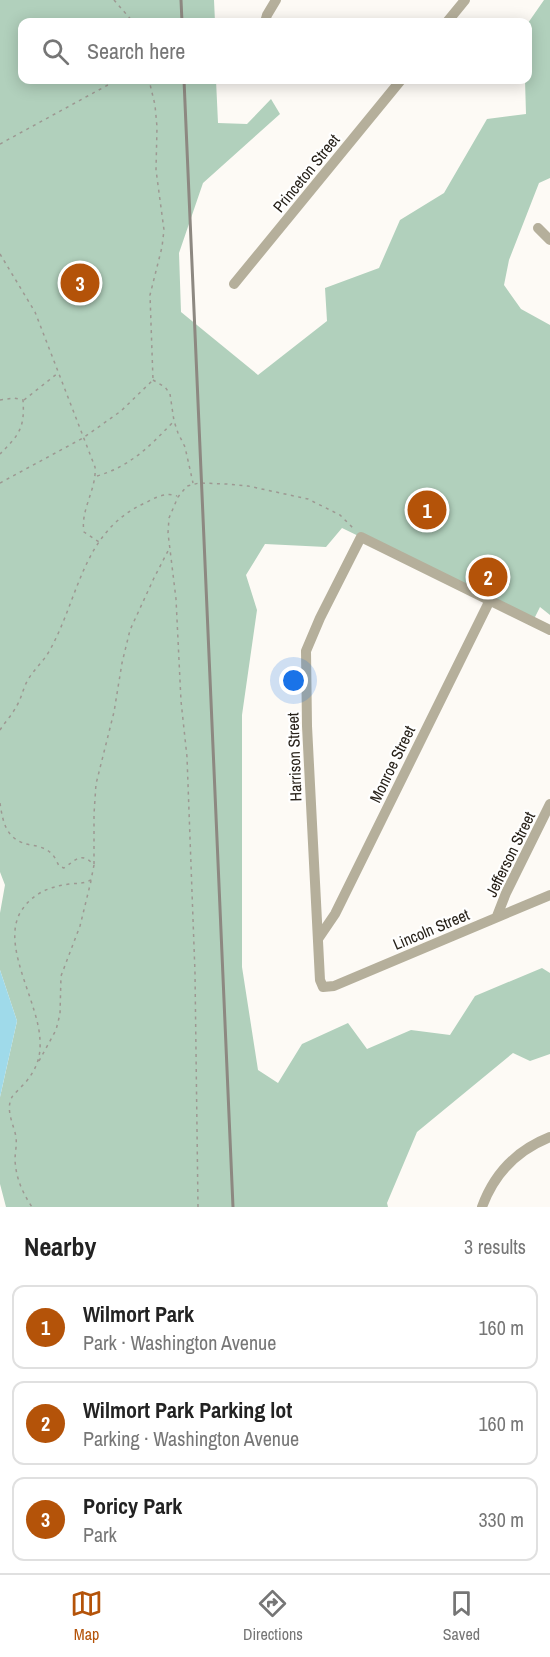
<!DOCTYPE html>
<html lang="en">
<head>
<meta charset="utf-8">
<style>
	body { margin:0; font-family:"Archivo Narrow",sans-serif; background:#f6f6f6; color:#222 }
	.you { position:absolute; left:294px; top:681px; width:21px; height:21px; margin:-15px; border:4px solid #fff; border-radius:50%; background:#1a73e8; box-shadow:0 0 0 9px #1a73e833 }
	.badge { display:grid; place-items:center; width:39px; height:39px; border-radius:50%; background:#b45309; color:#fff; font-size:20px; font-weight:700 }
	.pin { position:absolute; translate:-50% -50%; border:3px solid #fff; box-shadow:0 2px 6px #0006 }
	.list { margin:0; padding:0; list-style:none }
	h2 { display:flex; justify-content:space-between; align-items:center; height:78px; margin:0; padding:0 24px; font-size:26px }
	h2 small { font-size:20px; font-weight:400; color:#767676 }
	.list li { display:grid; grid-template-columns:39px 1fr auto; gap:18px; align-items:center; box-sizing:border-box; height:84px; margin:0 12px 12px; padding:0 12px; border:2px solid #e0e0e0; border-radius:12px }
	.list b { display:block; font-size:22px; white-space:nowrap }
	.list p { margin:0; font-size:20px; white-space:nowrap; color:#767676 }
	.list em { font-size:20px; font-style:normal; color:#767676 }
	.icon { flex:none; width:33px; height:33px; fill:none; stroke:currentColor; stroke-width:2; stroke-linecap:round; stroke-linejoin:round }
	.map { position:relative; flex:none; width:550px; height:1207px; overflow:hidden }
	.search { position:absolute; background:#fff; box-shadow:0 3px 15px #0003; left:18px; right:18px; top:18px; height:66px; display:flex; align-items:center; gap:15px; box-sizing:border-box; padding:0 21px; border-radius:12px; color:#767676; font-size:22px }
	.sheet { height:366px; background:#fff }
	nav { display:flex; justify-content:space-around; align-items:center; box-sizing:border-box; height:84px; border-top:2px solid #e0e0e0; background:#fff; font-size:16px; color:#767676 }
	nav a { display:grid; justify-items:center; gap:3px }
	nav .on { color:#b45309 }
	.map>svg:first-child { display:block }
	.green { fill:#b1d0bc }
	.water { fill:#9fdaea }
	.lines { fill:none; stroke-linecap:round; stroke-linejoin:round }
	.path { stroke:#9d9892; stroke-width:1.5; stroke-dasharray:3 4.5; stroke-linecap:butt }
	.minor { stroke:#b5af9b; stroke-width:10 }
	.rail { stroke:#8d8881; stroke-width:3 }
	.labels { text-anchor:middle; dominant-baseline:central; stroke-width:4.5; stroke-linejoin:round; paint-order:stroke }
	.street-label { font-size:16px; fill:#28221a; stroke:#fff }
</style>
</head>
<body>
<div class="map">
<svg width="550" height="1207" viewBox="0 0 550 1207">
	<rect width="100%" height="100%" fill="#fdfaf5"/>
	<path class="green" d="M 0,0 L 214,0 L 215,22 L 22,22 L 22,80 L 216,80 L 218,123 L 247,124 L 271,99 L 280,114 L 203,183 L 179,253 L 181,312 L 258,375 L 327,321 L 325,288 L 379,268 L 400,220 L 444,193 L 487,119 L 526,114 L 525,80 L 528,80 L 528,23 L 544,0 L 550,0 L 550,178 L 539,183 L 509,260 L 504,285 L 521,309 L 550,325 L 550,615 L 540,607 L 533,621 L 342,528 L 326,547 L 265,544 L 246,575 L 257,610 L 242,715 L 242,967 L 258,1070 L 278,1083 L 302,1044 L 348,1023 L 367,1049 L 411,1030 L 450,1035 L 475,996 L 542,968 L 550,973 L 550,1054 L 530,1061 L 513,1053 L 417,1132 L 387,1203 L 388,1207 L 6,1207 L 0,1184 L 0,1097 L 17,1021 L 0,970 L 0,913 L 5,885 L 0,872 Z"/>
	<path class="water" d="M 0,970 L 17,1021 L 0,1097 Z"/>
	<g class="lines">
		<path class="path" d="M 114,0 L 133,22
			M 0,144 L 117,80
			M 0,254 L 35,312 L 95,467 C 97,489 80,510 84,532 L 99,542
			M 153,380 L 165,387 L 170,394 L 174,421 L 178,433 L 185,447 L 193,483
			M 0,400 L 14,398 L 23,400 C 25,428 19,435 0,454
			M 24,400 L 58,373
			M 97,476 C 131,466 150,446 174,421
			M 0,483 L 83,438 L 121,411 L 153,380 L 150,295 L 162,247 L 164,230 L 156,170 L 157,127 L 155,105 L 149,80
			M 0,730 C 5,722 12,715 16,707 C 22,698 23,687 29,678 C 36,667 45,660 51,648 C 80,594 83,530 147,502 C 156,497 167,492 177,496
			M 0,803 C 3,824 7,841 31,845 C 38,846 46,848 52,854 C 55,857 57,862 59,866 L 64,868 C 76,860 81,851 94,865 L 91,880 C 83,884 77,883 69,884 C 48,887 31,894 20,913 C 1,948 40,1004 40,1042 C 41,1058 35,1072 24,1084 C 20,1088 15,1093 12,1097 C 5,1110 14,1125 16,1137 C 17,1145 15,1153 15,1160 C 16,1178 22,1192 32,1207
			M 94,864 L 94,814 L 96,784 L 114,712 L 122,663 L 130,630 L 154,578 L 169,549
			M 39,1061 L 56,1030 L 60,1014 L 61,976 L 80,926 L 91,881
			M 198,1207 L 195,973 L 187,757 L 181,701 L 176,599 L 168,533 L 169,518 L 178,497 L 187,486 L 199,483 L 227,484 L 248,486 L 308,499 L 340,515 L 354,529"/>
		<path class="minor" d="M 265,22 L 267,15 L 276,0
			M 447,22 L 465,0
			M 538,228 L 550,240
			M 234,284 L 401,80
			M 550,630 L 361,537 L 320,618 L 306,651 L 307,726 L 320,980 L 323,987 L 334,986 L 550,895
			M 497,916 L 506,893 L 550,804
			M 318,939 L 335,914 L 490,600
			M 482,1207 C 494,1174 517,1150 550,1137"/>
		<path class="rail" d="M 181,0 L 182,22
			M 184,80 L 233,1207"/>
	</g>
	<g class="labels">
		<g class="street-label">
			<text transform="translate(306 173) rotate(-51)">Princeton Street</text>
			<text transform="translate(294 757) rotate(-92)">Harrison Street</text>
			<text transform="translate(392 764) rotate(-64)">Monroe Street</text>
			<text transform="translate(510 854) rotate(-64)">Jefferson Street</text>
			<text transform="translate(431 929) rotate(-23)">Lincoln Street</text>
		</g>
	</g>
</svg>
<div class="you"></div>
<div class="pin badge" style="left:427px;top:510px">1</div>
<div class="pin badge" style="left:488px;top:577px">2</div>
<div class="pin badge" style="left:80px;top:283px">3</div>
<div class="search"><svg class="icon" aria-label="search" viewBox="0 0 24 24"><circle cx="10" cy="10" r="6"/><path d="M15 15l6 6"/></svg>Search here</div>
</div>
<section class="sheet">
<h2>Nearby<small>3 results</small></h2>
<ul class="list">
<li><span class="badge">1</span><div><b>Wilmort Park</b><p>Park · Washington Avenue</p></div><em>160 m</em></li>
<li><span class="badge">2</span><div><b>Wilmort Park Parking lot</b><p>Parking · Washington Avenue</p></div><em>160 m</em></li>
<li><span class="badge">3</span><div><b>Poricy Park</b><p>Park</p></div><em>330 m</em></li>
</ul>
</section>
<nav>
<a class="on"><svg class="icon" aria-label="map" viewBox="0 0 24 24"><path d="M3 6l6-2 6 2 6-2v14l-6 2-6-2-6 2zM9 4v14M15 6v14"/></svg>Map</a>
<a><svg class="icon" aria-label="directions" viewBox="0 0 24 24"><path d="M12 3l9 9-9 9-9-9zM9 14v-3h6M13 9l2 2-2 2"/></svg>Directions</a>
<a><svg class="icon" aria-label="saved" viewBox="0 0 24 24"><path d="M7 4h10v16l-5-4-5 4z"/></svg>Saved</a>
</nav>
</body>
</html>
